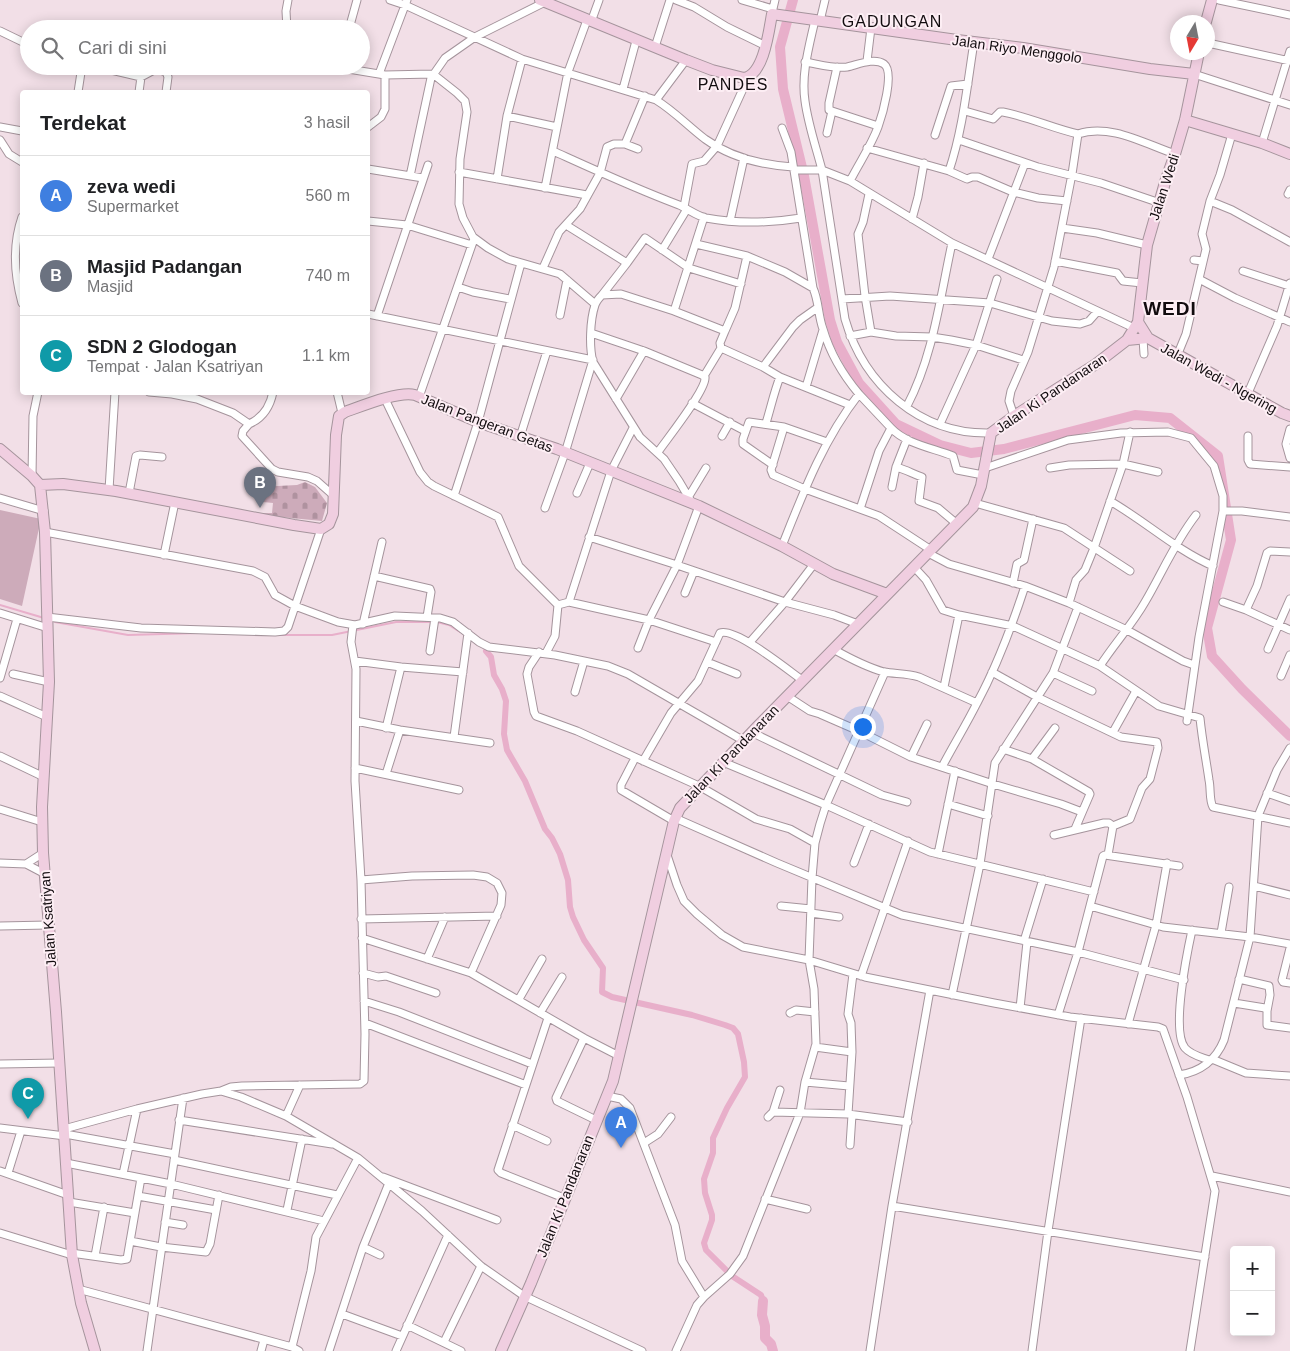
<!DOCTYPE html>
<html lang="id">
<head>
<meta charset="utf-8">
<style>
	body { margin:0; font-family:Helvetica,sans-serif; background:#f6f6f6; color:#202124 }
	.controls { position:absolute; right:15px; bottom:15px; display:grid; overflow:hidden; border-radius:5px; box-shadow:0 2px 12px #0003 }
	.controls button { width:45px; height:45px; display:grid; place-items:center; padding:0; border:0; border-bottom:1px solid #e0e0e0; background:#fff; color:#202124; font:25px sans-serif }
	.compass { position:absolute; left:1170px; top:15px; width:45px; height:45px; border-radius:50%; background:#fff; box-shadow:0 2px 12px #0003; rotate:190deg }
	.you { position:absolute; left:862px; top:726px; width:18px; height:18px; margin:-12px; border:4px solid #fff; border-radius:50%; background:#1a73e8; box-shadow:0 0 0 8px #1a73e833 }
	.badge { display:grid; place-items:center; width:32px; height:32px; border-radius:50%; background:#236656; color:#fff; font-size:16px; font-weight:700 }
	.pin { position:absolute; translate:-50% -41px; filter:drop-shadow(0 1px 2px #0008) }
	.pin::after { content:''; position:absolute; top:26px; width:18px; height:15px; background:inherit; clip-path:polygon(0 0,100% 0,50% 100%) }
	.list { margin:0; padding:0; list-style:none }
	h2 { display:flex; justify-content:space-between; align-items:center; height:65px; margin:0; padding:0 20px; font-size:21px }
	h2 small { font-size:16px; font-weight:400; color:#757577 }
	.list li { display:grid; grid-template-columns:32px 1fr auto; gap:15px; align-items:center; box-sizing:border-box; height:80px; padding:0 20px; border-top:1px solid #e0e0e0 }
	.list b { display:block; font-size:19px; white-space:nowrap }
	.list p { margin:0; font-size:16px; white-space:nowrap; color:#757577 }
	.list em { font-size:16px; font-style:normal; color:#757577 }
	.icon { flex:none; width:28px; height:28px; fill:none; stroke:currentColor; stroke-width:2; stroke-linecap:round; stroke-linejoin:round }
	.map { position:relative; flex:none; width:1290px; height:1351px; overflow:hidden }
	.search { position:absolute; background:#fff; box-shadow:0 2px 12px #0003; left:20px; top:20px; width:350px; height:55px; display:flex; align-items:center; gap:12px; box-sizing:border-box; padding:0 18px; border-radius:28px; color:#757577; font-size:19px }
	.panel { position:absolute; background:#fff; box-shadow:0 2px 12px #0003; left:20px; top:90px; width:350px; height:305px; border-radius:5px }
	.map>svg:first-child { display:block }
	.cemetery { fill:url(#cemetery-stones) }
	.pitch { fill:#cdabba }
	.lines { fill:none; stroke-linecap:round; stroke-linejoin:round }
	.stream { stroke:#e8afca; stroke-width:2 }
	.canal { stroke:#e8afca; stroke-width:6 }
	.river { stroke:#e8afca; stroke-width:10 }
	.street-casing { stroke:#a5949c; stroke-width:9 }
	.secondary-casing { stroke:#a5949c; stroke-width:12 }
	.street { stroke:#fff; stroke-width:7 }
	.secondary { stroke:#f0cee0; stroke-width:10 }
	.labels { text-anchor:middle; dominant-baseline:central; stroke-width:4; stroke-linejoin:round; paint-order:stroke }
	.street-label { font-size:14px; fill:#120c0f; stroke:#fdeef4 }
	.quarter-label { font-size:16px; letter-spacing:1px; fill:#120c0f; stroke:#fdeef4 }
	.district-label { font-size:19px; font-weight:bold; letter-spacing:1px; fill:#120c0f; stroke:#fdeef4 }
</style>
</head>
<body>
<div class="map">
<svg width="1290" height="1351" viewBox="0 0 1290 1351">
	<defs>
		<pattern id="cemetery-stones" width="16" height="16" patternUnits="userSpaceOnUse" patternTransform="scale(1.25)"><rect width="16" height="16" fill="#cdabba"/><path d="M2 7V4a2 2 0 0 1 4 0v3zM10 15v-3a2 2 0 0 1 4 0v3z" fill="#af929f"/></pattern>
	</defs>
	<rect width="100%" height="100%" fill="#f2dfe7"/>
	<path class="cemetery" d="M 305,482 L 315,487 L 327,503 L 322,521 L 260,515 L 259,513 L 272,513 L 273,503 L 263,502 L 263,493 L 258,493 L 258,487 L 297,485 Z"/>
	<path class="pitch" d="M 0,510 L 41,519 L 22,606 L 0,599 Z"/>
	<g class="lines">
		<path class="stream" d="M 0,605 L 44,618
			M 55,622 L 128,635 L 199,633
			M 437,622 L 449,625 L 460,632
			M 279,635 L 332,635 L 396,622 L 433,622"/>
		<path class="canal" d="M 486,651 L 491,657 L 494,675 L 502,689 L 506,701 L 504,734 L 507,750 L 525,781 L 545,829 L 552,838 L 560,854 L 568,880 L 570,907 L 573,917 L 584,940 L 603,968 L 602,992 L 612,997 L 692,1015 L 725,1025 L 733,1028 L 738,1034 L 744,1062 L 745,1077 L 727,1108 L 713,1138 L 713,1153 L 704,1179 L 705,1193 L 712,1215 L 712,1220 L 704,1243 L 706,1250 L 732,1276 L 761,1295 L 763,1301"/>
		<path class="river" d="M 793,0 L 780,47 L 783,89 L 804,176 L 830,320 L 837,342 L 859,383 L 896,424 L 940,445 L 971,453 L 1004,449 L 1135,415 L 1170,418 L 1218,456 L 1231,540 L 1207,628 L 1212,656 L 1242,689 L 1290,736
			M 763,1301 L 762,1315 L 765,1326 L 765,1338 L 771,1344 L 773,1351"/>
		<defs>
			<path id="street" d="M 390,0 L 405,5 L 522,59 L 656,100 C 674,111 688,126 705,139 C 730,157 762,165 793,167
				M 676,0 L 694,7 L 727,27 L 766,46
				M 742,0 L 773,9
				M 1219,0 L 1290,15
				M 772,13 L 775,0
				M 815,20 C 809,47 801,74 805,101 C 808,124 816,147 822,170 L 850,181 L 952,243 L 1134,328
				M 820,21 L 825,0
				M 591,22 L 599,0
				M 287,29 L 286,11 L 288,0
				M 349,29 L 357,0
				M 0,31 L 29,45
				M 1208,43 L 1290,61
				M 655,47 L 670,0
				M 867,61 L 871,28
				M 805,62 C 818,64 834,69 847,67 C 857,65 874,57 884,64 C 895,72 882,116 878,127 C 871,146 859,163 850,181
				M 94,66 L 141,77 L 139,92
				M 330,66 L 385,75 L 433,74 L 457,93 L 465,101 L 467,112 L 460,159 L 459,204 L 463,218 L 473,237 L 488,248 L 508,259 L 560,274 L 595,304
				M 837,67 L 829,103 L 829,110 L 878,126
				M 379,74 L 407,0
				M 1194,74 L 1290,105
				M 141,77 L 156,69 L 166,72 L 168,77 L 166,92
				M 623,89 L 636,41
				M 78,92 L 82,66
				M 656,100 L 686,60
				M 965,111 L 993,119 L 1000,112 L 1003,112 C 1029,117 1052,128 1078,134
				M 507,116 L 557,127
				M 0,127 L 22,131
				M 368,127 L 381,117 L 385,109 L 385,75
				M 782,128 L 791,152 L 813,288 C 819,301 818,316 823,329 C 830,353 843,375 859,394 C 823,440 803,493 782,546
				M 827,133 L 832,111
				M 935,135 L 951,86 L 968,84
				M 0,140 L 9,154 L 22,162
				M 959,140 L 1038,167 L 1101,183 L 1160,203
				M 1262,143 L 1290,51
				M 625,144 L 638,149
				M 867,148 L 949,171 L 967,179 L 972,177 L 978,177 L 1013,192 L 1038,198 L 1067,201
				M 553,151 C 595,170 636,189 679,205 C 688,209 697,216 706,218 C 738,224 770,223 801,218
				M 368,169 L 423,178
				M 794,170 L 822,170 L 845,319 C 864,385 920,435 991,433
				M 949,171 C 963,129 967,86 974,42
				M 459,172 L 587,195
				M 410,176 L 431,78 L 445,58 L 475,37 L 545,2
				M 497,179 L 507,116 L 522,59
				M 545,188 L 568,72 L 587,20
				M 869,194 L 863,222 L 858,234 L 865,296 L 871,332 L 896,336 L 932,337 L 951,340 L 976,345 L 1023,360
				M 1288,194 L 1290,190
				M 1210,201 L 1232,210 L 1290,242
				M 684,207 L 692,164 L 704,161 L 717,146 L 748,78
				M 22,217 C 12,246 14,274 22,303
				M 912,219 L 918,197 L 924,163
				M 368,221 L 407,225 L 472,245
				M 730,221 L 744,158
				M 566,225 L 627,263
				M 1062,228 L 1097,233 L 1147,245
				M 696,244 L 747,256 L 785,272 L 813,288
				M 662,250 L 687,209
				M 988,259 L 1025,163
				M 1194,260 L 1203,261
				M 1055,261 L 1117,273 L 1123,281 L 1142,283
				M 543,268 L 559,232 L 580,209 L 600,173 L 607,147 L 614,144 L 625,144 L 645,96
				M 1243,271 L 1289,286
				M 1199,279 L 1235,298 L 1290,322
				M 458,287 L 473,292 L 510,299
				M 602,295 L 627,263 L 645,238 L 689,268 L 741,284
				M 842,299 L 890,296 L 990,303 L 1052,321 L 1080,324 L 1089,321 L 1097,312
				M 674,311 L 704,217
				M 368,314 L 593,360 L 565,453 L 545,508
				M 560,315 L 567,280
				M 377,316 L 428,165
				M 725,331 L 735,308 L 747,256
				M 591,333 L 644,351 L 702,375 L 705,377 C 707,389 667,439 658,452
				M 850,336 L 871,332
				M 1143,339 L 1144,354
				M 1177,356 L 1186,334 L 1206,249 L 1202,234 L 1210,201 L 1220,175 L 1232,134
				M 763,367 L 793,327 L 800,320 L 817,308
				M 704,376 L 721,348
				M 806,387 L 823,330
				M 149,392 L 172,394 L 197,399 L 233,413 L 249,424 L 243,431 L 242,436 L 272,469 L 278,472 L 308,477 L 317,481 L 334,496
				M 337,392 L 342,413
				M 1248,393 L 1277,326 L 1290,283
				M 859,394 L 891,428
				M 419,397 L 474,239
				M 385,399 L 420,472 L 428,482 L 434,486 L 498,517 L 519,566 L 558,605
				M 616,399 L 644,351
				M 692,403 L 745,431
				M 907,406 C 933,357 940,298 952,243
				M 1014,416 L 1009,401 L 1011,391 L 1028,352 L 1054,267 L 1072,174 L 1078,134 C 1110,123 1145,144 1175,154
				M 766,423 C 771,407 774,392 780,377
				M 249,424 C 263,418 270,407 273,392
				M 940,424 L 976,345 L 997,279
				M 784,427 L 771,470 L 773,475 L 805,489 L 879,516 L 931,550
				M 1290,429 L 1286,444 L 1290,458
				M 722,436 L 730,422
				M 1248,436 L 1248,460 L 1250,464 L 1290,467
				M 520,437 L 547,351
				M 907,439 L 896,467 C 907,470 913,474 922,477 L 919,501 L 938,508 L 957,524
				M 773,465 L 743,444 L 743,439 L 749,422 L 784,427 L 827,442
				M 985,468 L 1068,440 L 1121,433 L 1168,432 L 1191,438 L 1214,466 L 1223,496 L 1223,511 L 1199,637 L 1187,721
				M 1050,468 L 1069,465 L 1123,464 L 1158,472
				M 32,476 L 33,416 L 38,392
				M 892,487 L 896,467
				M 109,490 L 115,392
				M 129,493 L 136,456 L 140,455 L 162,457
				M 577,493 L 590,463
				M 454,496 L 478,422 L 521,263
				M 689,496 L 706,468
				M 0,498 L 44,511
				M 1110,501 C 1145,521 1176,550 1213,566
				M 692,503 L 679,481 L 664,459 L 640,437 L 593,362 C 589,347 590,320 595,305 C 596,302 599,298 602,295 L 621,294 L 674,311 L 725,331 L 720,343 L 721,348 L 763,367 L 780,377 L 850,405
				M 975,503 L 1064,528 L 1130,571
				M 860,509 L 879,451 L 891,428 C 906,444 933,448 953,456 L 957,470 L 983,475
				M 1223,511 L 1242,511 L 1290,517
				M 1196,515 C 1175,542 1162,573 1145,602 C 1132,625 1114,644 1100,666 L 1159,706 L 1200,718 C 1202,739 1206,759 1209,780 C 1211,789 1209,800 1213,807 L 1290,823
				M 45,532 L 253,571 L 265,577 L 275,595 L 295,606 L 338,622 L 355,625 L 395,616 L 440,618 L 453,622 L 479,642 L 489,647 L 555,655 L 608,666 L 628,674 L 744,741
				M 589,537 L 677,565 L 785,602 L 834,615 L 858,624
				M 928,553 L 949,564 L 1025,586 L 1069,603 L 1127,630 L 1183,661 L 1194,665
				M 164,555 L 175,502
				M 914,567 L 926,580 L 943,610 L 959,615 L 1013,626 L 1100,666
				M 374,576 L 430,589 L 431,592 L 427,617
				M 1013,583 L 1017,564 L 1024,560 L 1033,519
				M 685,593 L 694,571
				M 569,602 L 649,620 L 716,642
				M 1223,602 L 1246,610 L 1290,630
				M 1069,603 L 1076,580 L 1085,570 L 1094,548 L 1123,464 L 1130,432
				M 1246,610 L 1257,586 L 1267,553 L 1270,551 L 1290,552
				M 0,613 L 48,628
				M 47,617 L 141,628 L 275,632 L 284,631 L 288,627 L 321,529
				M 363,624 L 382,542
				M 750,642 L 785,602 L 814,564
				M 638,648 L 649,620 L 677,565 L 699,506
				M 833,649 C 849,658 866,667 884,672 C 895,674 907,673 919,677 L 977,703
				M 1268,649 L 1290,599
				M 430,651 L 435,618
				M 539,652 L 529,667 L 527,674 L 534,712 L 536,716 L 577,731 L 699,786 L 756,819 L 790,829 L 815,843
				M 546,653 L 555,636 L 558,605 L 569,602 L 611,471 L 633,428
				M 355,661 L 401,667 L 463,672
				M 707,662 L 737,674
				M 992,672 L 1037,697 L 1121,737 L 1157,742 L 1158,748 L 1150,779 L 1142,788 L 1130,819 L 1113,826 L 1108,855
				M 1053,673 L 1092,691
				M 13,674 L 49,682
				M 1281,676 L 1290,655
				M 0,678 L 17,619
				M 944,687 L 959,615
				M 575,692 L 584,661
				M 0,696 L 47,717
				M 787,696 L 810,711 L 820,714 L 859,731 L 911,757 L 993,784 L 1061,804 L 1082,812
				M 356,721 L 400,730 L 490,743
				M 386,728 L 401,667
				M 751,732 L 882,795 L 907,802
				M 1113,732 L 1136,691
				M 454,737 L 468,633
				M 1003,749 L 1032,759 L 1089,792 L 1090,794 L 1075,829
				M 0,756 L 44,777
				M 911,757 L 927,724
				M 635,758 L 621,785 L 621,790 L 674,821
				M 1032,759 L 1055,728
				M 643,761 L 671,713 L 698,681 L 720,633 C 735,627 788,670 802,680
				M 723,762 L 826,805 L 930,852 L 1094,892
				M 942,767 C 953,746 966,725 977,703 C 997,666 1012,626 1025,586
				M 355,768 L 459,790
				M 386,774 L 400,730
				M 1267,793 L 1290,801
				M 948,804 L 988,816
				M 0,809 L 42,822
				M 675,818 L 777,863 L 902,915 L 1078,952 L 1184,980
				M 1054,835 L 1104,823 L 1109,823 L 1113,826
				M 938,854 L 955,771
				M 667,855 L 677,885 L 684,901 L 697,914 L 722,935 L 743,947 L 809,960 L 865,977 L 994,1003 L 1070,1017 L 1158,1027 L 1163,1029 L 1187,1097 L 1215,1191 L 1190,1351
				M 0,863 L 26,864 L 45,874
				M 854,863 L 869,824
				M 26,864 L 43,853
				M 361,880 L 412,876 L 473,875 L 487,877 L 497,883 L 502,893 L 501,905 L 471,973 L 584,1038 L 619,1056
				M 1254,886 L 1290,895
				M 781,906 L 811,909
				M 1090,906 L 1163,927 L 1250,937 L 1290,944
				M 811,913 L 839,917
				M 361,919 L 497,916
				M 0,926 L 48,925
				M 1192,930 C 1187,953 1171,1031 1185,1048 C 1191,1055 1201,1057 1209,1060
				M 1221,933 L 1229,887
				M 362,938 L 471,973
				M 1024,941 L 1043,879
				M 1290,948 L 1282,980 L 1283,982 L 1290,983
				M 427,959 L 445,917
				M 363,973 L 378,977 L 386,976 L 436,993
				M 861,976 L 908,841
				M 1239,979 L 1269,986 L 1270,995 L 1267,1011
				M 952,995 L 980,864 L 995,763 L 1053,673 L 1078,607
				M 519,999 L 542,959
				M 364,1001 L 399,1012 L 532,1064
				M 1234,1003 L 1265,1008 L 1267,1011 L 1267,1025 L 1290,1028
				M 1020,1008 L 1027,942
				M 540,1013 L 562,977
				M 790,1013 L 796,1010 L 815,1012
				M 1058,1015 L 1078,952 L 1103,856 L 1105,855 L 1179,866
				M 548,1018 L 498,1170 L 501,1173 L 564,1198
				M 365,1023 L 526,1085
				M 1128,1024 L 1156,925 L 1167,863
				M 584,1038 L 556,1098 L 557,1101 L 596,1120
				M 815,1047 L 852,1052
				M 1212,1059 L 1246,1073 L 1290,1076
				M 0,1064 L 60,1063
				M 1179,1075 C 1200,1072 1216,1060 1224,1040 L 1250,937 L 1258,816 L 1277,770 L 1290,748
				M 805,1082 L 849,1086
				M 221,1091 L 231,1087 L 242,1086 L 360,1084 L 364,1081 L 365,1034 L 361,880 L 355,781 L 356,669 L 351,642 L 353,625
				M 607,1096 L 621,1099 L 630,1108 L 675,1225 L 682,1261 L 704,1297
				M 773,1112 L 780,1090
				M 848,1114 L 852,1052 L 851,1023 L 848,1014 L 853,974
				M 286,1116 L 300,1085
				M 768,1117 L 773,1112 L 848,1114 L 908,1122
				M 179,1120 L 332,1144
				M 512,1125 L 547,1141
				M 0,1128 L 65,1136
				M 64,1129 L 137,1109 L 202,1094 L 221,1091 L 241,1097 L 286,1116 L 358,1158 L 422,1211 L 481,1266 L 524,1296 L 642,1351
				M 65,1134 L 175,1154 L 147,1351
				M 644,1143 L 658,1134 L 671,1117
				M 850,1145 L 852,1115
				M 175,1154 L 183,1098
				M 174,1160 L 337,1195
				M 66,1163 L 171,1184 L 324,1221
				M 0,1171 L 68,1195
				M 8,1173 L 21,1131
				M 123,1174 L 137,1109
				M 1212,1176 L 1290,1192
				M 383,1177 L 497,1220
				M 138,1196 L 216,1210
				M 765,1199 L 807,1209
				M 69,1202 L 135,1213
				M 892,1206 L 1205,1257
				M 287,1210 L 302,1139
				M 165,1222 L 183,1225
				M 0,1233 L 72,1255
				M 130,1241 L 161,1247 L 206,1252 L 210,1244 L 219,1195
				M 363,1247 L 380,1255
				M 71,1253 L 121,1260 L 127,1259 L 141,1178
				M 95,1256 L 104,1207
				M 78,1289 L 292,1347 L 299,1351
				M 342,1314 L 402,1336
				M 407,1325 L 461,1351
				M 444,1342 L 481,1266
				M 292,1347 L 311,1271 L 316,1237 L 358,1158
				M 261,1351 L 264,1340
				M 329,1351 L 363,1247 L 389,1183
				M 396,1351 L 448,1235
				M 676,1351 L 697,1305 L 704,1297 L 730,1274 L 743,1256 L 800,1113 L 805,1082 L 816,1044 L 814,989 L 809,960 L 812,878 L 815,843 L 820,824 L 826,805 L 885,672
				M 870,1351 L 892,1206 L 930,990
				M 1032,1351 L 1048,1231 L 1081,1018"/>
			<path id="secondary" d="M 540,0 L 686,60 L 712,70 L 744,78 C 764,75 769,30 772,14 L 957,40 L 1023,48 L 1150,69 L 1194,74
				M 1206,22 L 1212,0
				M 1185,120 L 1262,143 L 1290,154
				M 1138,322 L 1148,338 L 1282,413 L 1290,416
				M 1148,338 L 1127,340 L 1138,322 L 1147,245 L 1166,179 L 1175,154 L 1185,120 L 1199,52
				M 0,449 L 32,476 L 40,485 L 63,484 L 116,491 L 294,525 L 321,529 L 329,524 L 333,514 L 336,435 L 339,416 L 345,412 C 362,406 398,391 415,395 L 478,422 L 557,449 L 699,506 L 782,546 L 833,574 L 887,594
				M 40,485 L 45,532 L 49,682 L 42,807 L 43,853 L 56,1012 L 72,1255 L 81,1303 L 95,1351
				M 501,1351 L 531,1283 L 613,1081 L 674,821 L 680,808 L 757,727 L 973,507 L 981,486 L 991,433 L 1014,416 L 1096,364 L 1127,340"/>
		</defs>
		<use href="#street" class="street-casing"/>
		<use href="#secondary" class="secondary-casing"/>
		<use href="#street" class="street"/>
		<use href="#secondary" class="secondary"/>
	</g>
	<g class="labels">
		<g class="street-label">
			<text transform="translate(1017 49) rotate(8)">Jalan Riyo Menggolo</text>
			<text transform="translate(1164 187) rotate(-72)">Jalan Wedi</text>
			<text transform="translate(1219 378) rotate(29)">Jalan Wedi - Ngering</text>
			<text transform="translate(1051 393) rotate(-34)">Jalan Ki Pandanaran</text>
			<text transform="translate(487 423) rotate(21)">Jalan Pangeran Getas</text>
			<text transform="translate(731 754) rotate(-46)">Jalan Ki Pandanaran</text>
			<text transform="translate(48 919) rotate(-94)">Jalan Ksatriyan</text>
			<text transform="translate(565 1196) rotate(-68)">Jalan Ki Pandanaran</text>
		</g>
		<g class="quarter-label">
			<text x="892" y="21">GADUNGAN</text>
			<text x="733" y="84">PANDES</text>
		</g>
		<g class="district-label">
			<text x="1170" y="308">WEDI</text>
		</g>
	</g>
</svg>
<div class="controls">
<button>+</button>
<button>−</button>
</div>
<svg class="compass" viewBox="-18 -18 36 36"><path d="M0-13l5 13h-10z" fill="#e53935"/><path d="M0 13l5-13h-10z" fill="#757577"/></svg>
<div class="you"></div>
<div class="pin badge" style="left:621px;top:1148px;background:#3f7fe0">A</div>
<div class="pin badge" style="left:260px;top:508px;background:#6b7280">B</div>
<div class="pin badge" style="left:28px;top:1119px;background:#0f9aa8">C</div>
<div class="search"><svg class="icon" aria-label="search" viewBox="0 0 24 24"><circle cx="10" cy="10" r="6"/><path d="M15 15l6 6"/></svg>Cari di sini</div>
<section class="panel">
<h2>Terdekat<small>3 hasil</small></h2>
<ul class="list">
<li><span class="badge" style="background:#3f7fe0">A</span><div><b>zeva wedi</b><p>Supermarket</p></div><em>560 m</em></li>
<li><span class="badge" style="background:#6b7280">B</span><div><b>Masjid Padangan</b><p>Masjid</p></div><em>740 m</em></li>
<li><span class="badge" style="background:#0f9aa8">C</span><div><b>SDN 2 Glodogan</b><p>Tempat · Jalan Ksatriyan</p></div><em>1.1 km</em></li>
</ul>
</section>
</div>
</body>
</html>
